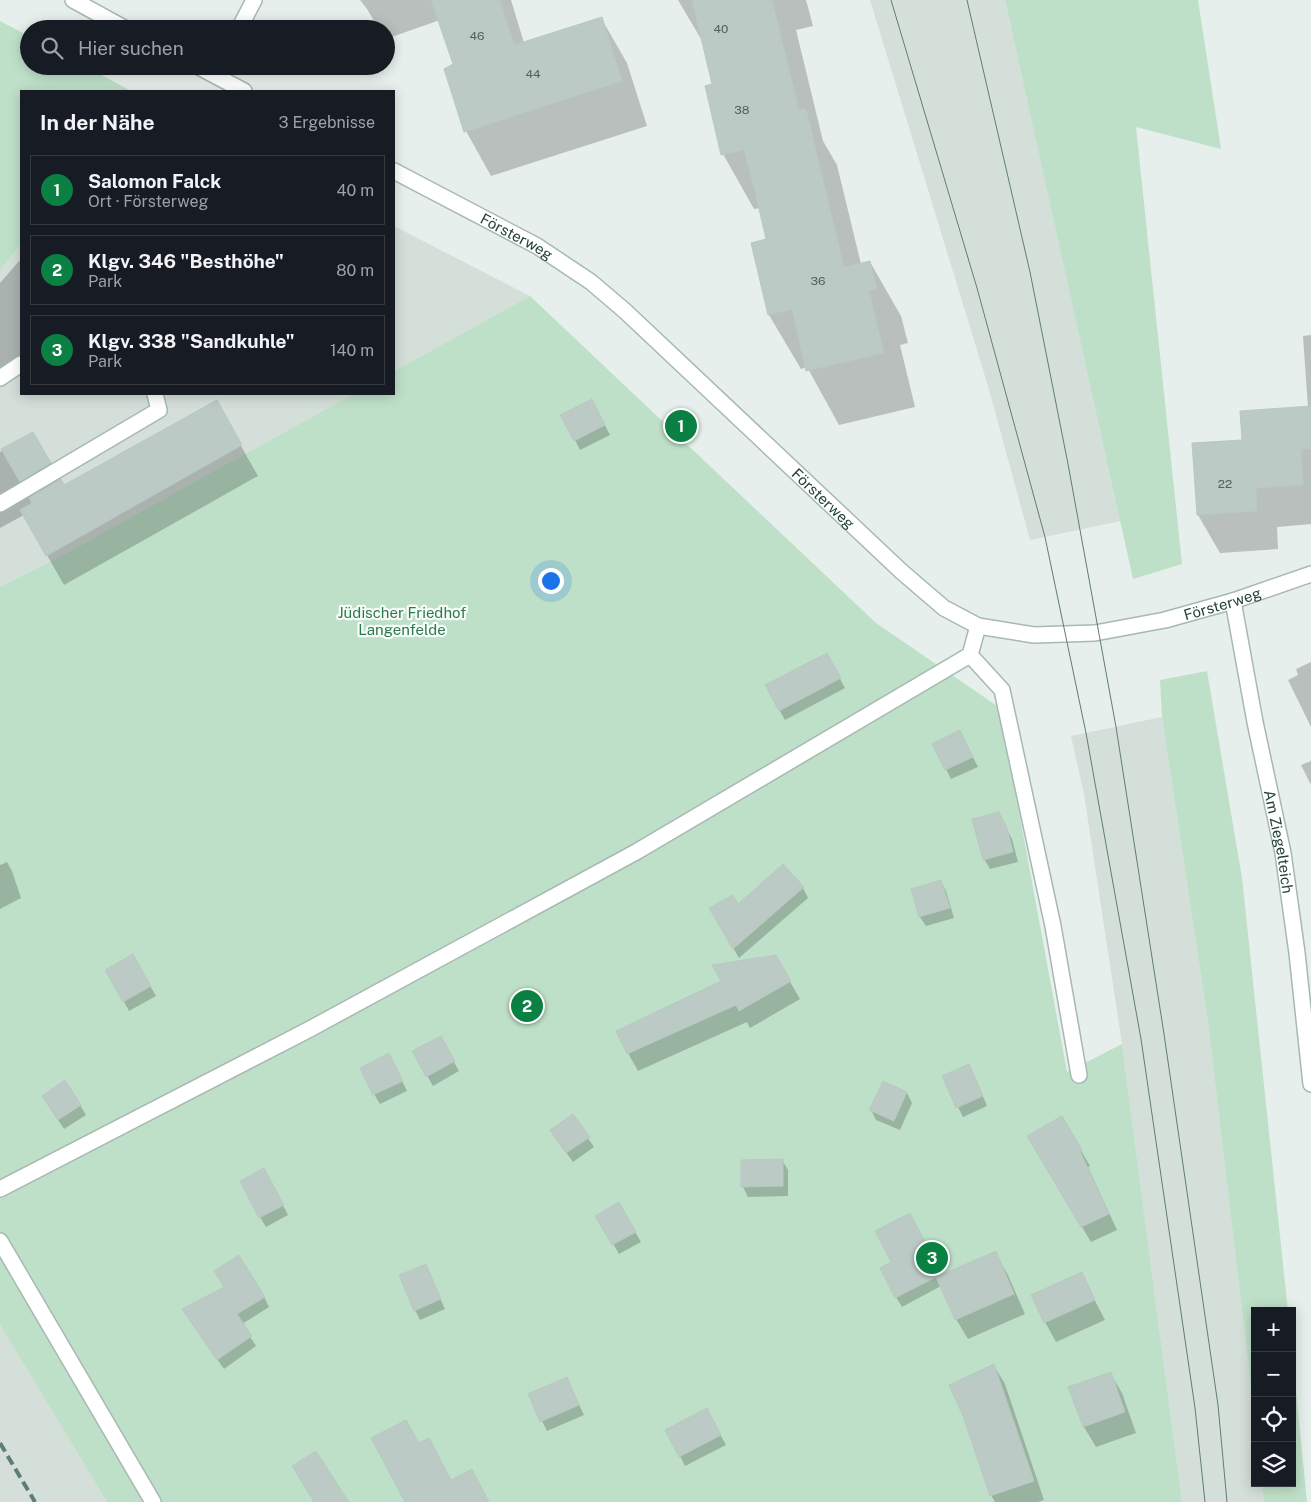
<!DOCTYPE html>
<html lang="de">
<head>
<meta charset="utf-8">
<style>
	body { margin:0; font-family:"Public Sans",sans-serif; background:#20242c; color:#f1f3f6 }
	.controls { position:absolute; right:15px; bottom:15px; display:grid; overflow:hidden; border-radius:0px; box-shadow:0 2px 12px #0003 }
	.controls button { width:45px; height:45px; display:grid; place-items:center; padding:0; border:0; border-bottom:1px solid #363941; background:#171b24; color:#f1f3f6; font:25px sans-serif }
	.you { position:absolute; left:550px; top:580px; width:18px; height:18px; margin:-12px; border:4px solid #fff; border-radius:50%; background:#1a73e8; box-shadow:0 0 0 8px #1a73e833 }
	.badge { display:grid; place-items:center; width:32px; height:32px; border-radius:50%; background:#0b8043; color:#fff; font-size:16px; font-weight:700 }
	.pin { position:absolute; translate:-50% -50%; border:2px solid #fff; box-shadow:0 1px 5px #0006 }
	.list { margin:0; padding:0; list-style:none }
	h2 { display:flex; justify-content:space-between; align-items:center; height:65px; margin:0; padding:0 20px; font-size:21px }
	h2 small { font-size:16px; font-weight:400; color:#9ea1a6 }
	.list li { display:grid; grid-template-columns:32px 1fr auto; gap:15px; align-items:center; box-sizing:border-box; height:70px; margin:0 10px 10px; padding:0 10px; border:1px solid #363941; border-radius:0px }
	.list b { display:block; font-size:19px; white-space:nowrap }
	.list p { margin:0; font-size:16px; white-space:nowrap; color:#9ea1a6 }
	.list em { font-size:16px; font-style:normal; color:#9ea1a6 }
	.icon { flex:none; width:28px; height:28px; fill:none; stroke:currentColor; stroke-width:2; stroke-linecap:round; stroke-linejoin:round }
	.map { position:relative; flex:none; width:1311px; height:1502px; overflow:hidden }
	.search { position:absolute; background:#171b24; box-shadow:0 2px 12px #0003; left:20px; top:20px; width:375px; height:55px; display:flex; align-items:center; gap:12px; box-sizing:border-box; padding:0 18px; border-radius:28px; color:#9ea1a6; font-size:19px }
	.panel { position:absolute; background:#171b24; box-shadow:0 2px 12px #0003; left:20px; top:90px; width:375px; height:305px; border-radius:0px }
	.map>svg:first-child { display:block }
	.built { fill:#d4dfda }
	.green { fill:#bfe0c8 }
	.shadow { fill:#0003 }
	.building { fill:#bbcac4; stroke:#b8c9c2 }
	.lines { fill:none; stroke-linecap:round; stroke-linejoin:round }
	.service-casing { stroke:#a8b8b2; stroke-width:18 }
	.minor-casing { stroke:#a8b8b2; stroke-width:18 }
	.service { stroke:#fff; stroke-width:15 }
	.minor { stroke:#fff; stroke-width:15 }
	.tram { stroke:#5f7d75; stroke-width:1 }
	.rail { stroke:#5f7d75; stroke-width:4; stroke-dasharray:10 5; stroke-linecap:butt }
	.labels { text-anchor:middle; dominant-baseline:central; stroke-width:4.5; stroke-linejoin:round; paint-order:stroke }
	.number-label { font-size:12px; fill:#4a645c }
	.street-label { font-size:15px; fill:#24423a; stroke:#f7fbf9 }
	.park-label { font-size:15px; fill:#2d7a4b; stroke:#f7fbf9 }
</style>
</head>
<body>
<div class="map">
<svg width="1311" height="1502" viewBox="0 0 1311 1502">
	<rect width="100%" height="100%" fill="#e6efeb"/>
	<path class="built" d="M 870,0 L 1005,0 L 1121,521 L 1030,540 L 988,386 Z
		M 394,226 L 530,296 L 394,371 Z
		M 21,244 L 21,394 L 353,394 L 63,555 L 0,587 L 0,270 Z
		M 1162,717 L 1208,1023 L 1255,1421 L 1255,1483 L 1262,1483 L 1264,1502 L 1182,1502 L 1122,1044 L 1084,794 L 1071,736 Z
		M 0,1325 L 107,1502 L 0,1502 Z"/>
	<path class="green" d="M 1005,0 L 1198,0 L 1221,149 L 1136,127 L 1182,564 L 1133,579 Z
		M 0,21 L 29,36 L 29,66 L 85,66 L 131,91 L 21,91 L 21,244 L 0,270 Z
		M 530,296 L 876,623 L 1000,708 L 1067,1072 L 1122,1044 L 1182,1502 L 107,1502 L 0,1325 L 0,587 L 63,555 L 353,394 L 394,394 L 394,371 Z
		M 1207,671 L 1242,878 L 1288,1311 L 1255,1311 L 1255,1421 L 1208,1023 L 1162,717 L 1160,680 Z
		M 1292,1352 L 1307,1502 L 1264,1502 L 1262,1483 L 1292,1483 Z"/>
	<path class="shadow" d="M 360,0 L 511,0 L 524,43 L 601,18 L 627,63 L 647,126 L 491,176 L 466,131 L 455,65 L 440,20 L 386,39 L 386,29 L 379,29 L 367,9 Z
		M 678,0 L 806,0 L 813,26 L 796,30 L 823,141 L 837,165 L 861,264 L 870,262 L 901,316 L 908,343 L 900,345 L 915,407 L 839,425 L 807,367 L 801,369 L 769,315 L 767,240 L 760,208 L 754,209 L 723,154 L 714,85 L 704,44 Z
		M 21,259 L 21,363 L 0,387 L 0,283 Z
		M 1311,335 L 1311,524 L 1277,527 L 1278,549 L 1220,553 L 1198,515 L 1243,441 L 1308,408 L 1303,336 Z
		M 216,402 L 258,476 L 64,585 L 24,515 L 0,528 L 0,452 L 33,433 L 64,486 Z
		M 597,410 L 610,435 L 580,450 L 575,440 Z
		M 1311,662 L 1311,727 L 1288,680 L 1298,675 L 1296,669 Z
		M 832,664 L 845,688 L 785,720 L 780,711 Z
		M 965,742 L 978,767 L 951,779 L 934,745 Z
		M 1311,761 L 1311,785 L 1301,765 Z
		M 1004,824 L 1012,839 L 1018,862 L 990,869 L 984,859 Z
		M 7,862 L 12,871 L 21,898 L 0,909 L 0,865 Z
		M 941,882 L 946,891 L 954,918 L 926,926 L 920,917 L 912,890 Z
		M 803,888 L 808,898 L 739,958 L 711,909 L 738,906 Z
		M 133,956 L 156,996 L 129,1011 L 107,970 Z
		M 775,956 L 800,999 L 750,1028 L 747,1022 L 638,1071 L 628,1053 Z
		M 440,1037 L 459,1071 L 433,1086 L 414,1052 Z
		M 394,1065 L 407,1091 L 380,1104 L 374,1094 Z
		M 974,1075 L 987,1106 L 963,1117 L 958,1107 Z
		M 883,1083 L 907,1093 L 912,1103 L 900,1130 L 876,1120 L 871,1110 Z
		M 43,1097 L 80,1105 L 86,1115 L 64,1129 Z
		M 1062,1118 L 1090,1166 L 1088,1167 L 1117,1230 L 1091,1242 L 1028,1137 Z
		M 588,1138 L 594,1147 L 573,1162 L 557,1140 Z
		M 782,1160 L 788,1170 L 788,1196 L 748,1197 L 743,1187 Z
		M 269,1179 L 288,1215 L 266,1227 L 260,1217 Z
		M 619,1204 L 641,1242 L 619,1254 L 597,1216 Z
		M 915,1224 L 942,1276 L 995,1253 L 1007,1273 L 1025,1314 L 968,1339 L 956,1319 L 941,1286 L 902,1307 L 896,1297 Z
		M 425,1266 L 445,1309 L 420,1320 L 415,1310 Z
		M 1081,1274 L 1105,1320 L 1056,1342 L 1045,1322 Z
		M 264,1297 L 269,1307 L 242,1324 L 256,1346 L 224,1369 L 189,1319 Z
		M 994,1366 L 1005,1384 L 1044,1500 L 1038,1502 L 995,1502 L 991,1495 Z
		M 1110,1373 L 1122,1393 L 1136,1433 L 1096,1447 L 1084,1427 L 1070,1388 Z
		M 567,1379 L 584,1415 L 547,1431 L 529,1395 Z
		M 712,1420 L 726,1445 L 685,1466 L 680,1456 Z"/>
	<path class="building" d="M 431,0 L 500,0 L 514,45 L 602,17 L 622,81 L 464,132 L 444,69 L 453,64 Z
		M 692,0 L 772,0 L 799,110 L 806,109 L 844,267 L 870,261 L 877,289 L 869,291 L 884,353 L 806,371 L 792,309 L 768,315 L 751,243 L 766,239 L 756,196 L 744,150 L 721,155 L 705,86 L 712,84 Z
		M 592,399 L 605,425 L 574,441 L 560,415 Z
		M 217,400 L 242,445 L 46,556 L 20,510 L 32,503 L 29,498 L 61,479 L 64,485 Z
		M 1311,406 L 1311,449 L 1301,449 L 1303,485 L 1256,488 L 1257,511 L 1197,515 L 1192,443 L 1242,440 L 1240,411 Z
		M 33,432 L 51,463 L 20,482 L 1,449 Z
		M 827,653 L 841,678 L 779,711 L 765,685 Z
		M 960,730 L 973,757 L 945,770 L 932,744 Z
		M 999,812 L 1007,828 L 1013,852 L 983,860 L 972,819 Z
		M 783,864 L 804,887 L 733,949 L 709,908 L 733,895 L 738,904 Z
		M 941,880 L 950,908 L 919,917 L 911,889 Z
		M 133,954 L 151,986 L 123,1002 L 105,970 Z
		M 776,955 L 791,981 L 739,1011 L 736,1005 L 627,1054 L 616,1031 L 721,981 L 712,965 Z
		M 441,1036 L 455,1061 L 426,1077 L 412,1051 Z
		M 389,1053 L 403,1081 L 373,1095 L 360,1068 Z
		M 969,1064 L 983,1096 L 956,1108 L 942,1076 Z
		M 65,1080 L 81,1105 L 58,1120 L 42,1096 Z
		M 883,1081 L 907,1092 L 894,1121 L 869,1110 Z
		M 573,1114 L 590,1137 L 566,1153 L 550,1130 Z
		M 1062,1116 L 1082,1150 L 1080,1151 L 1109,1214 L 1081,1227 L 1027,1136 Z
		M 783,1159 L 783,1186 L 741,1187 L 741,1160 Z
		M 264,1168 L 284,1205 L 259,1218 L 240,1181 Z
		M 619,1202 L 636,1232 L 612,1245 L 595,1216 Z
		M 910,1213 L 942,1274 L 895,1298 L 880,1268 L 891,1262 L 875,1231 Z
		M 996,1251 L 1014,1294 L 955,1320 L 936,1277 Z
		M 239,1255 L 265,1297 L 237,1314 L 252,1336 L 217,1360 L 182,1309 L 224,1287 L 214,1271 Z
		M 426,1264 L 441,1299 L 414,1311 L 399,1275 Z
		M 1082,1272 L 1095,1300 L 1044,1323 L 1031,1295 Z
		M 994,1364 L 1034,1481 L 990,1496 L 963,1416 L 949,1385 Z
		M 1111,1372 L 1125,1412 L 1083,1427 L 1068,1387 Z
		M 567,1377 L 579,1405 L 540,1422 L 528,1394 Z
		M 707,1408 L 721,1435 L 679,1457 L 665,1430 Z
		M 406,1420 L 419,1443 L 429,1438 L 451,1480 L 472,1469 L 489,1502 L 405,1502 L 371,1438 Z
		M 316,1451 L 349,1502 L 314,1502 L 292,1466 Z"/>
	<g class="lines">
		<defs>
			<path id="service" d="M 239,29 L 254,0
				M 215,75 L 220,66
				M 0,378 L 21,364
				M 0,504 L 159,410 L 155,394
				M 970,655 L 1002,690 L 1053,926 L 1079,1075
				M 0,1189 L 308,1030 L 636,852 L 970,655 L 978,626
				M 0,1241 L 153,1502"/>
			<g id="minor">
				<path d="M 73,0 L 126,29"/>
				<path d="M 197,66 L 244,91"/>
				<path id="s1" d="M 394,171 L 537,246 L 591,282 L 625,311 L 902,572 L 944,608 L 978,626 L 1034,635 L 1095,633 L 1165,620 L 1233,601 L 1311,574"/>
				<path id="s2" d="M 1233,601 L 1255,722 L 1283,853 L 1297,953 L 1311,1084"/>
			</g>
		</defs>
		<use href="#service" class="service-casing"/>
		<use href="#minor" class="minor-casing"/>
		<use href="#service" class="service"/>
		<use href="#minor" class="minor"/>
		<path class="tram" d="M 891,0 L 977,288 L 1045,537 L 1086,733 L 1141,1039 L 1195,1408 L 1205,1502
			M 967,0 L 1030,272 L 1068,464 L 1116,727 L 1164,1034 L 1218,1405 L 1227,1502"/>
		<path class="rail" d="M 0,1443 L 35,1502"/>
	</g>
	<g class="labels">
		<g class="number-label">
			<text x="721" y="29">40</text>
			<text x="477" y="36">46</text>
			<text x="533" y="74">44</text>
			<text x="742" y="110">38</text>
			<text x="818" y="281">36</text>
			<text x="1225" y="484">22</text>
		</g>
		<g class="street-label">
			<text stroke="none"><textPath href="#s1" startOffset="139">Försterweg</textPath></text>
			<text stroke="none"><textPath href="#s1" startOffset="544">Försterweg</textPath></text>
			<text stroke="none"><textPath href="#s1" startOffset="994">Försterweg</textPath></text>
			<text stroke="none"><textPath href="#s2" startOffset="245">Am Ziegelteich</textPath></text>
		</g>
		<g class="park-label">
			<text x="402" y="612">Jüdischer Friedhof<tspan x="402" dy="17">Langenfelde</tspan></text>
		</g>
	</g>
</svg>
<div class="controls">
<button>+</button>
<button>−</button>
<button><svg class="icon" aria-label="locate" viewBox="0 0 24 24"><circle cx="12" cy="12" r="6"/><path d="M12 2v4M12 18v4M2 12h4M18 12h4"/></svg></button>
<button><svg class="icon" aria-label="layers" viewBox="0 0 24 24"><path d="M12 4l9 5-9 5-9-5zM3 14l9 5 9-5"/></svg></button>
</div>
<div class="you"></div>
<div class="pin badge" style="left:681px;top:426px">1</div>
<div class="pin badge" style="left:527px;top:1006px">2</div>
<div class="pin badge" style="left:932px;top:1258px">3</div>
<div class="search"><svg class="icon" aria-label="search" viewBox="0 0 24 24"><circle cx="10" cy="10" r="6"/><path d="M15 15l6 6"/></svg>Hier suchen</div>
<section class="panel">
<h2>In der Nähe<small>3 Ergebnisse</small></h2>
<ul class="list">
<li><span class="badge">1</span><div><b>Salomon Falck</b><p>Ort · Försterweg</p></div><em>40 m</em></li>
<li><span class="badge">2</span><div><b>Klgv. 346 &quot;Besthöhe&quot;</b><p>Park</p></div><em>80 m</em></li>
<li><span class="badge">3</span><div><b>Klgv. 338 &quot;Sandkuhle&quot;</b><p>Park</p></div><em>140 m</em></li>
</ul>
</section>
</div>
</body>
</html>
